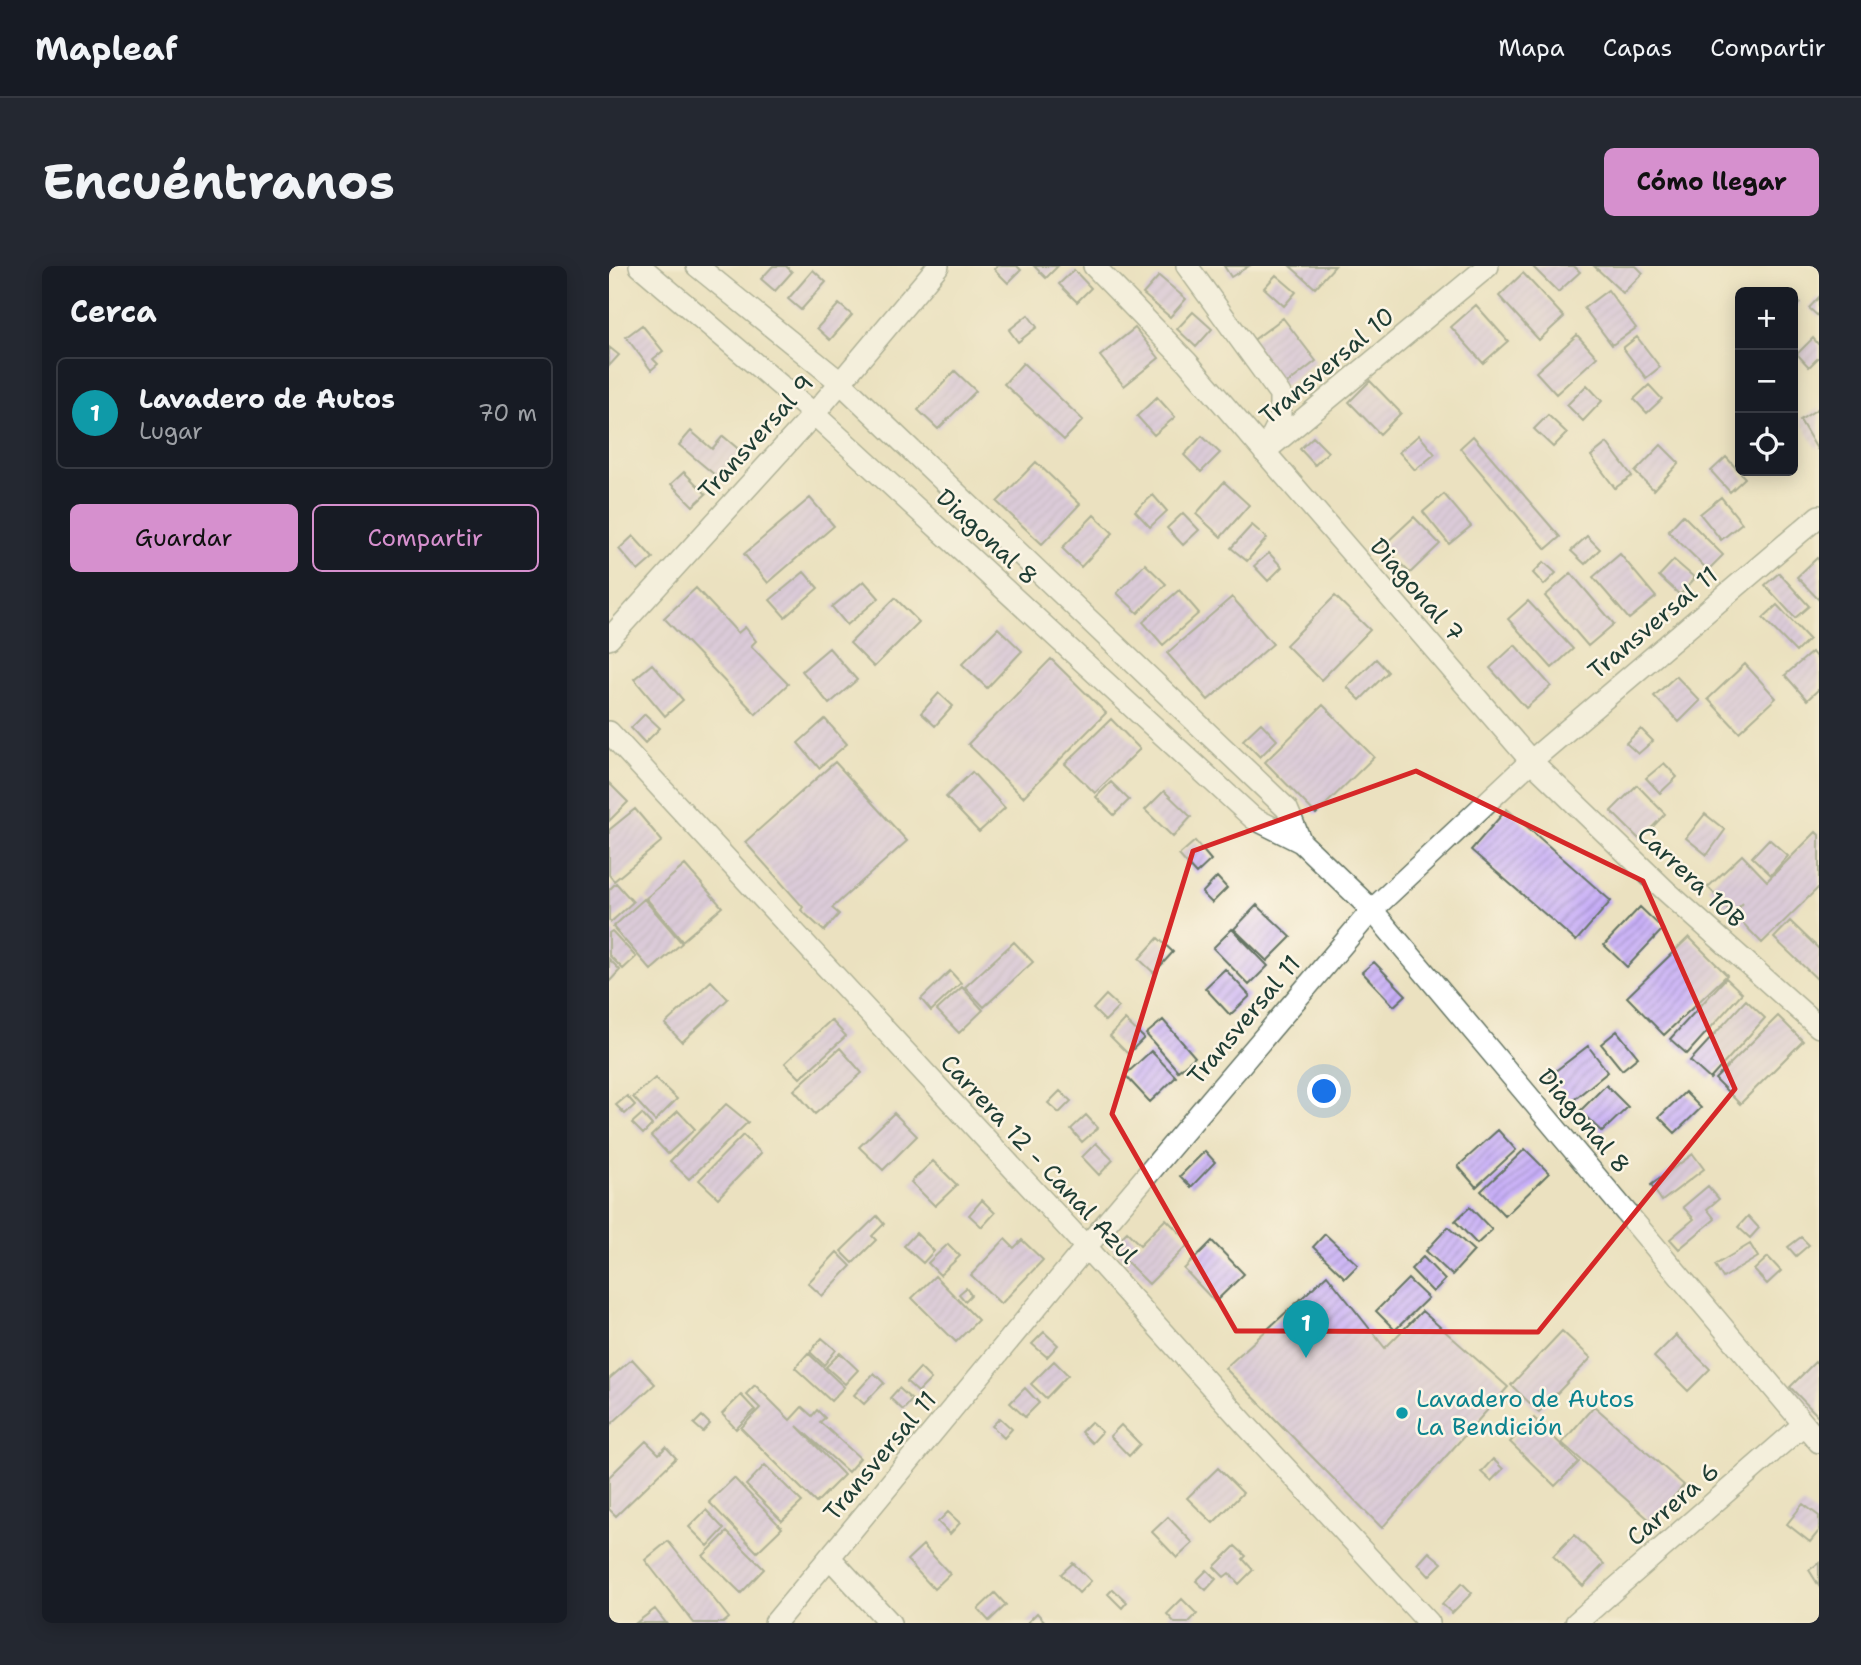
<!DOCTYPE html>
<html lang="es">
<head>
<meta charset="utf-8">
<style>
	body { margin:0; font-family:"Shantell Sans",sans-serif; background:#242831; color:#f1f3f6 }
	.controls { position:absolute; right:21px; top:21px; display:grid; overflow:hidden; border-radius:10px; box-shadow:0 4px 18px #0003 }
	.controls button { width:63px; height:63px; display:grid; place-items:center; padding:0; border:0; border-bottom:2px solid #363941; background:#171b24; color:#f1f3f6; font:35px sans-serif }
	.you { position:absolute; left:716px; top:826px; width:24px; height:24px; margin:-18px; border:5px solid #fff; border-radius:50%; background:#1a73e8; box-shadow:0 0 0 10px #1a73e833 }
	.badge { display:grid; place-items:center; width:46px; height:46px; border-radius:50%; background:#d690ce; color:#fff; font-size:23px; font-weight:700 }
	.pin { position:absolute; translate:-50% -58px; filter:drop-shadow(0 2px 4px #0008) }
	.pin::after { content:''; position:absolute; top:37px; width:24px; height:21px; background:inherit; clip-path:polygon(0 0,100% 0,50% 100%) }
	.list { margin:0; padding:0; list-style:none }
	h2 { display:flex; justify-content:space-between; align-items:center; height:91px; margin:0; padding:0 28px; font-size:30px }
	h2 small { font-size:23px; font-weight:400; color:#9ea1a6 }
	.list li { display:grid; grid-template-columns:46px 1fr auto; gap:21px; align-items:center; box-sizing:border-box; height:112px; margin:0 14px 14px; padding:0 14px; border:2px solid #363941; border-radius:10px }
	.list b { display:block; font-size:26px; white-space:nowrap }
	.list p { margin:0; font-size:23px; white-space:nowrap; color:#9ea1a6 }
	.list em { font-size:23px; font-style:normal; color:#9ea1a6 }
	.actions { display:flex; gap:14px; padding:21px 28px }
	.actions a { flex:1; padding:16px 0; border:2px solid #d690ce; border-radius:10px; text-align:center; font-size:24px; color:#d690ce }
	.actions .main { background:#d690ce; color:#111 }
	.icon { flex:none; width:38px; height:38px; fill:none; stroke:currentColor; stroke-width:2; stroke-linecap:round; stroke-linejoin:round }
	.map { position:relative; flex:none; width:1210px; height:1357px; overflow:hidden; border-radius:10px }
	header { display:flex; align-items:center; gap:42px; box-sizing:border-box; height:98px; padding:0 35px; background:#171b24; border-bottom:2px solid #363941 }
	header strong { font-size:33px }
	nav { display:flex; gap:38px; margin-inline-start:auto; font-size:24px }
	.intro { display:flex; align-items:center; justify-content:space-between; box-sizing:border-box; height:168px; padding:0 42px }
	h1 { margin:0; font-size:49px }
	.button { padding:18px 32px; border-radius:10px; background:#d690ce; color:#111; font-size:24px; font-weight:700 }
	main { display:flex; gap:42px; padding:0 42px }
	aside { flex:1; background:#171b24; border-radius:10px; box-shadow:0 4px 18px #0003 }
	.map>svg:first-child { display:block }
	.building { fill:url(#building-hatch) }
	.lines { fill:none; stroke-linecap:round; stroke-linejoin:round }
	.minor-casing { stroke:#667665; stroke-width:24 }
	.minor { stroke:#fff; stroke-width:21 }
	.marked { fill:none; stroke:#d62828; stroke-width:5; stroke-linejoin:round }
	.culture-dot { fill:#0f9aa8; stroke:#fcf5e5; stroke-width:2.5 }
	.labels { text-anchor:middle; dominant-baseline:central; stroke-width:5; stroke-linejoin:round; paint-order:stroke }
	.street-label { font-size:24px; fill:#1f3d34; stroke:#fcf5e5 }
	.culture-label { font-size:24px; fill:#0d838f; stroke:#fcf5e5; text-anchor:start }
</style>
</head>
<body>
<header>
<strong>Mapleaf</strong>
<nav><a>Mapa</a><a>Capas</a><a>Compartir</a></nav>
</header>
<div class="intro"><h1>Encuéntranos</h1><a class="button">Cómo llegar</a></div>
<main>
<aside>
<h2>Cerca<small></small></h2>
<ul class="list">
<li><span class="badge" style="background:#0f9aa8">1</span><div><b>Lavadero de Autos</b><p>Lugar</p></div><em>70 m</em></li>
</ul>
<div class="actions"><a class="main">Guardar</a><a>Compartir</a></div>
</aside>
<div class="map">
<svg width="1210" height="1357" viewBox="0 0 1210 1357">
	<defs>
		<pattern id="building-hatch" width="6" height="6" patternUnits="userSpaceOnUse" patternTransform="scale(1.75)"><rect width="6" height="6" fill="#c7aef8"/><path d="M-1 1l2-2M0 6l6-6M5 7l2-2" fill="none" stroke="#a18fca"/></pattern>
	</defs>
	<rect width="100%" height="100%" fill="#fcf5e5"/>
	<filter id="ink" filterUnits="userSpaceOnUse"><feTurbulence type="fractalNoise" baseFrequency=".0143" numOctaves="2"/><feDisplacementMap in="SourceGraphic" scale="14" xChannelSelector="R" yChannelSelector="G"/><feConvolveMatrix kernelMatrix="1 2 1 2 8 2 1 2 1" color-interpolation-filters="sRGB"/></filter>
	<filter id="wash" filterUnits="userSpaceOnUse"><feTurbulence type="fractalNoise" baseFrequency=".00686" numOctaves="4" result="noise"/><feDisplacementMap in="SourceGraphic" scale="28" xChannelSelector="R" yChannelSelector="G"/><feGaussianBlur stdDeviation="1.57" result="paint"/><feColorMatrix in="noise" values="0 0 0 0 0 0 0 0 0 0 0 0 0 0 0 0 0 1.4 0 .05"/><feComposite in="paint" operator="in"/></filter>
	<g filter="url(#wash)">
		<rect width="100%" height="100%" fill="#ebe1c0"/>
		<g id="blocks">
			<path class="building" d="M 164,0 L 177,0 L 183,6 L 166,25 L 152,13 Z
				M 388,0 L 408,0 L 412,4 L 399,17 L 385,3 Z
				M 425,0 L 449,0 L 437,12 Z
				M 615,0 L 640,0 L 622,11 Z
				M 681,0 L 726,0 L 706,22 Z
				M 923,0 L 965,0 L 971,6 L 949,26 Z
				M 985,0 L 1027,0 L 1034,7 L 1014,27 Z
				M 204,4 L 217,16 L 192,44 L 179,33 Z
				M 465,4 L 482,22 L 468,36 L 450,18 Z
				M 914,7 L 955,51 L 930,74 L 890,30 Z
				M 667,9 L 687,26 L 675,40 L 655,22 Z
				M 550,10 L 577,33 L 561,51 L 534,28 Z
				M 999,24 L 1027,62 L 1003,79 L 975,42 Z
				M 1184,30 L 1191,37 L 1184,45 Z
				M 1210,31 L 1210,51 L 1200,42 Z
				M 230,38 L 243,49 L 221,74 L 208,62 Z
				M 867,39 L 899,75 L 874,97 L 842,61 Z
				M 584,46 L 603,63 L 587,81 L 568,63 Z
				M 419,49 L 428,61 L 409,76 L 400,64 Z
				M 674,52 L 707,95 L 675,120 L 642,76 Z
				M 33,59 L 54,85 L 44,93 L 49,98 L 42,104 L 17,71 Z
				M 526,62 L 550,92 L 515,120 L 491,90 Z
				M 968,69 L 988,91 L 947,128 L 927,106 Z
				M 1028,71 L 1051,101 L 1037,112 L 1014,82 Z
				M 1204,72 L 1210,79 L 1210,91 L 1200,101 L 1188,88 Z
				M 0,81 L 10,89 L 0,100 Z
				M 414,97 L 474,154 L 455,174 L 395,118 Z
				M 346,105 L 367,125 L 329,163 L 309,144 Z
				M 761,115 L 792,147 L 771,168 L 740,136 Z
				M 978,119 L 993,135 L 974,155 L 958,139 Z
				M 1040,119 L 1053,133 L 1038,147 L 1025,133 Z
				M 548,131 L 566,151 L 545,169 L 528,150 Z
				M 1210,142 L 1210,181 L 1208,183 L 1191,154 Z
				M 939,149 L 958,167 L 944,181 L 925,163 Z
				M 82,165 L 103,183 L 114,170 L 134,187 L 112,214 L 70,179 Z
				M 810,169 L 826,188 L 806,204 L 790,186 Z
				M 593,170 L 611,187 L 592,206 L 575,189 Z
				M 864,170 L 951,271 L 937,283 L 851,182 Z
				M 704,171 L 719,186 L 706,199 L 691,183 Z
				M 998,177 L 1023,210 L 1006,222 L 982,190 Z
				M 1052,179 L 1070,197 L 1045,224 L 1026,206 Z
				M 1117,191 L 1136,212 L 1121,226 L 1102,205 Z
				M 427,196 L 471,238 L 433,278 L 388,236 Z
				M 75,206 L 97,228 L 84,240 L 62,218 Z
				M 615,216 L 640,239 L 612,271 L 587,248 Z
				M 835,228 L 862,260 L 840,278 L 814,246 Z
				M 544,229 L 558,245 L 541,261 L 526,245 Z
				M 1112,231 L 1133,257 L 1112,274 L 1091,248 Z
				M 201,232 L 225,260 L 159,317 L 135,288 Z
				M 574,247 L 590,264 L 574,279 L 558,262 Z
				M 485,249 L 504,267 L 472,301 L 453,282 Z
				M 1074,249 L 1114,289 L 1099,304 L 1059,265 Z
				M 805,251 L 831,278 L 801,307 L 774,280 Z
				M 643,259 L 658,272 L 638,295 L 622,282 Z
				M 24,270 L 44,292 L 29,305 L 10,283 Z
				M 978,270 L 991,283 L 976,298 L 962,285 Z
				M 660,287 L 673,301 L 659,315 L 645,300 Z
				M 1011,288 L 1047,331 L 1020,353 L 984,311 Z
				M 1208,292 L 1210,294 L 1210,334 L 1188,311 Z
				M 1065,294 L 1086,312 L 1071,329 L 1050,310 Z
				M 935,296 L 947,307 L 935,319 L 924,307 Z
				M 536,298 L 557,318 L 529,347 L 508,327 Z
				M 195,306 L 209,322 L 176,351 L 161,334 Z
				M 962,307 L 1005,358 L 979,380 L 936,330 Z
				M 1170,307 L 1200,340 L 1186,352 L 1156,319 Z
				M 255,315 L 270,332 L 238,359 L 223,341 Z
				M 87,322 L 129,367 L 136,361 L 147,375 L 142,380 L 179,418 L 147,448 L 55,352 Z
				M 570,324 L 590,347 L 554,379 L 534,356 Z
				M 726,330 L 761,364 L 712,414 L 677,379 Z
				M 623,331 L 664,378 L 599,434 L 558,387 Z
				M 286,332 L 310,356 L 265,401 L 241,377 Z
				M 919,335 L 964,383 L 943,402 L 899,353 Z
				M 1168,339 L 1200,373 L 1187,386 L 1154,352 Z
				M 389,362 L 413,385 L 378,422 L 353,398 Z
				M 906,379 L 942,420 L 917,442 L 881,402 Z
				M 220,382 L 248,414 L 220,438 L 193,405 Z
				M 1203,386 L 1210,395 L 1210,423 L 1198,434 L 1176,409 Z
				M 442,393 L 497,447 L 414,531 L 359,478 Z
				M 767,393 L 779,406 L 751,434 L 738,421 Z
				M 43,398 L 74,434 L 56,450 L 25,413 Z
				M 1136,398 L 1167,432 L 1130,466 L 1099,433 Z
				M 1067,410 L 1091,435 L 1070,456 L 1045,430 Z
				M 330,427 L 344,440 L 326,460 L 312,447 Z
				M 714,439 L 765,491 L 707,548 L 656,496 Z
				M 36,448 L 51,462 L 36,477 L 22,462 Z
				M 216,453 L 238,478 L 210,502 L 189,477 Z
				M 502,453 L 531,483 L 486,527 L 456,498 Z
				M 652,457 L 668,474 L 651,491 L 634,474 Z
				M 1032,463 L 1044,475 L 1029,488 L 1017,477 Z
				M 226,496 L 298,575 L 223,642 L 230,648 L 215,665 L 192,644 L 194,641 L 136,576 Z
				M 1055,497 L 1068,511 L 1051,527 L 1037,512 Z
				M 363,506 L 396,542 L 370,566 L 337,531 Z
				M 502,516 L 520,534 L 505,549 L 487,531 Z
				M 0,517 L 19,536 L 0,555 Z
				M 1028,519 L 1056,548 L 1031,574 L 1002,545 Z
				M 555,525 L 582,551 L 564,571 L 536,544 Z
				M 26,543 L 53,575 L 5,615 L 0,609 L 0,564 Z
				M 898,543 L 1002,635 L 967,675 L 862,584 Z
				M 1096,548 L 1116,564 L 1098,589 L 1077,572 Z
				M 1207,566 L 1210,569 L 1210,621 L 1153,677 L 1125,648 L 1134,637 L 1123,647 L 1099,621 L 1133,589 L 1158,615 Z
				M 1160,573 L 1179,590 L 1162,609 L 1143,591 Z
				M 586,575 L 602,594 L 587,608 L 570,589 Z
				M 76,599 L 113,641 L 73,675 L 37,632 Z
				M 608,611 L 618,622 L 603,637 L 593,627 Z
				M 7,617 L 24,636 L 2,656 L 0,654 L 0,624 Z
				M 35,633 L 73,677 L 42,704 L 4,661 Z
				M 648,639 L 682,671 L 658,695 L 625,663 Z
				M 1031,641 L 1054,663 L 1018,701 L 995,679 Z
				M 1181,655 L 1210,683 L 1210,715 L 1165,672 Z
				M 623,663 L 659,700 L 640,719 L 604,682 Z
				M 3,665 L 27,691 L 14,703 L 0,689 L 0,667 Z
				M 1080,671 L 1118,709 L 1055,769 L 1018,731 Z
				M 549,672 L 564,686 L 545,707 L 530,693 Z
				M 405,676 L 424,696 L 375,741 L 356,721 Z
				M 0,693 L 11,704 L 0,716 Z
				M 765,696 L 797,729 L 785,740 L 753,706 Z
				M 616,703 L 641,730 L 621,749 L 596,722 Z
				M 341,705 L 352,717 L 322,745 L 312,733 Z
				M 1117,712 L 1133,727 L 1078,788 L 1061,773 Z
				M 102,715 L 119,733 L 73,776 L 56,758 Z
				M 353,721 L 374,744 L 350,767 L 328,744 Z
				M 497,729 L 510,741 L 496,755 L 484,743 Z
				M 1137,734 L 1156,752 L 1101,813 L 1081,795 Z
				M 1169,750 L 1194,775 L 1131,838 L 1106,813 Z
				M 222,754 L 237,770 L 191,812 L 176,797 Z
				M 516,754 L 535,772 L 519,788 L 501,770 Z
				M 554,754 L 586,791 L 569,805 L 537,768 Z
				M 1008,765 L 1029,791 L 1013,804 L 992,778 Z
				M 979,780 L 999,806 L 962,836 L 940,810 Z
				M 231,782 L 253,807 L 206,848 L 185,824 Z
				M 542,785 L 567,811 L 541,836 L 516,809 Z
				M 46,812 L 68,833 L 46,855 L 24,831 Z
				M 997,819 L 1019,841 L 993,866 L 971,845 Z
				M 451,825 L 462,835 L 450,847 L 439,837 Z
				M 1076,826 L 1092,842 L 1066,867 L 1050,851 Z
				M 18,830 L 26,839 L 16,848 L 7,839 Z
				M 117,838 L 139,856 L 80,913 L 61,895 Z
				M 69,845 L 86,863 L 59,888 L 42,870 Z
				M 285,847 L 308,870 L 274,904 L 250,881 Z
				M 33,848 L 43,859 L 34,868 L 23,857 Z
				M 477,849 L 489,862 L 473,876 L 462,863 Z
				M 889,864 L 907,884 L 867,921 L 849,900 Z
				M 134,869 L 152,887 L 109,932 L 90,914 Z
				M 487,877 L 504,894 L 490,909 L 473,891 Z
				M 916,883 L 940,907 L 896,950 L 872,925 Z
				M 596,885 L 606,896 L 582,921 L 571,910 Z
				M 1084,888 L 1095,903 L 1053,935 L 1042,919 Z
				M 324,895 L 348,919 L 326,940 L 302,916 Z
				M 1099,920 L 1110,933 L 1098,943 L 1106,953 L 1070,983 L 1061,973 L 1085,953 L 1074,941 Z
				M 373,934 L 386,947 L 373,961 L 360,949 Z
				M 861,941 L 883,964 L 868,978 L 846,955 Z
				M 268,950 L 275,958 L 263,970 L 267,974 L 244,997 L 232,985 Z
				M 1139,950 L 1150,962 L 1141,972 L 1129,961 Z
				M 557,953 L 581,977 L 540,1018 L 503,981 L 518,966 L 531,979 Z
				M 839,961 L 865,985 L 843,1009 L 817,985 Z
				M 307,967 L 325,985 L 314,997 L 295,980 Z
				M 716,968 L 749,999 L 736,1012 L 704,981 Z
				M 1192,971 L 1200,979 L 1187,990 L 1179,981 Z
				M 396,973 L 405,982 L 413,974 L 434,994 L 392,1038 L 362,1009 Z
				M 603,975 L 635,1008 L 606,1036 L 575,1003 Z
				M 339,978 L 351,990 L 331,1009 L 319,997 Z
				M 1141,978 L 1149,991 L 1114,1012 L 1106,999 Z
				M 228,986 L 242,1000 L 213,1030 L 199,1017 Z
				M 814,991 L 836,1014 L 824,1026 L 802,1003 Z
				M 1159,991 L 1172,1005 L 1158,1018 L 1145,1004 Z
				M 718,1009 L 776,1082 L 813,1045 L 899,1121 L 773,1262 L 616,1102 Z
				M 326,1010 L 369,1054 L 347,1076 L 303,1032 Z
				M 799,1013 L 819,1032 L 786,1064 L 767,1045 Z
				M 357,1022 L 362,1029 L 356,1035 L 350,1028 Z
				M 953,1065 L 982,1092 L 930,1146 L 902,1119 Z
				M 435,1066 L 449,1079 L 438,1091 L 423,1078 Z
				M 1067,1069 L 1101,1103 L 1079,1125 L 1045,1091 Z
				M 213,1072 L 227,1084 L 215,1099 L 201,1086 Z
				M 199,1087 L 235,1121 L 222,1135 L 186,1102 Z
				M 231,1087 L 249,1104 L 236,1118 L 217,1101 Z
				M 23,1093 L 46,1118 L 0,1160 L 0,1113 Z
				M 445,1095 L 459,1109 L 437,1132 L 422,1118 Z
				M 1206,1096 L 1210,1100 L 1210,1151 L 1181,1121 Z
				M 311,1102 L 322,1113 L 309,1126 L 298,1116 Z
				M 265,1107 L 275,1117 L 255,1138 L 245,1129 Z
				M 146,1119 L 181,1154 L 193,1141 L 203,1150 L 208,1144 L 216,1152 L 211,1156 L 251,1192 L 239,1206 L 188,1160 L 235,1209 L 207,1237 L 132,1162 L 151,1142 L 137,1128 Z
				M 290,1122 L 303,1134 L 294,1144 L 281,1132 Z
				M 416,1122 L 430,1137 L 416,1151 L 401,1137 Z
				M 132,1129 L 146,1144 L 127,1163 L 113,1148 Z
				M 985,1140 L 1075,1219 L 1043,1256 L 953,1177 Z
				M 93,1150 L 101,1158 L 94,1166 L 85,1158 Z
				M 391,1152 L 403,1163 L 395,1172 L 383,1160 Z
				M 925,1152 L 970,1196 L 946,1220 L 901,1176 Z
				M 482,1156 L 493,1166 L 483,1177 L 472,1166 Z
				M 512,1159 L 531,1178 L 520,1190 L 501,1170 Z
				M 37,1175 L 50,1188 L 57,1181 L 67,1192 L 7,1250 L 0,1243 L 0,1211 Z
				M 884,1193 L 894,1203 L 882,1215 L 872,1206 Z
				M 156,1199 L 193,1236 L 173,1255 L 137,1219 Z
				M 609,1202 L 634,1227 L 604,1257 L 578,1232 Z
				M 125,1212 L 173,1262 L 148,1286 L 100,1236 Z
				M 1194,1238 L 1210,1250 L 1210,1265 L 1201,1276 L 1178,1258 Z
				M 97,1244 L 115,1263 L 99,1280 L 80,1261 Z
				M 339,1246 L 351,1257 L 341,1268 L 329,1256 Z
				M 559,1251 L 584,1277 L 568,1292 L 543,1266 Z
				M 118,1266 L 155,1303 L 132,1327 L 94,1290 Z
				M 965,1269 L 995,1298 L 974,1320 L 944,1290 Z
				M 59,1275 L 120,1352 L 114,1357 L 85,1357 L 36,1294 Z
				M 314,1279 L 341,1308 L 325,1323 L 298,1294 Z
				M 626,1280 L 637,1290 L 634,1293 L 644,1304 L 630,1318 L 620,1307 L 615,1311 L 605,1301 Z
				M 820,1286 L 833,1297 L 820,1310 L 809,1298 Z
				M 464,1297 L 482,1315 L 470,1327 L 452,1308 Z
				M 1210,1297 L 1210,1320 L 1200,1304 Z
				M 598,1304 L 607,1313 L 597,1324 L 587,1315 Z
				M 853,1317 L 863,1327 L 843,1347 L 833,1338 Z
				M 504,1323 L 518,1336 L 513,1342 L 499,1328 Z
				M 386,1327 L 397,1339 L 380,1355 L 369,1343 Z
				M 573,1333 L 588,1348 L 579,1357 L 566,1357 L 558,1348 Z
				M 46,1343 L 57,1357 L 27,1357 Z
				M 428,1347 L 437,1357 L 418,1357 Z"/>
		</g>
	</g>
	<g filter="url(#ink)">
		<use href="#blocks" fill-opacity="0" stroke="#667665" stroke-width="2"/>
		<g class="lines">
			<defs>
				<path id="minor" d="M 31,0 L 205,148 L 644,552 L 692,576 L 763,644 L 1210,1176
					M 88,0 L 231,116 L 678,543 L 692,576
					M 485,0 L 578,96 L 922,495 L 1057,625 L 1210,761
					M 578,0 L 671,128 L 671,154 L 659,178
					M 655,186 L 879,0
					M 0,373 L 205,148 L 329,0
					M 0,466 L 477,981 L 635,1157 L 820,1357
					M 221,1292 L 281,1357
					M 166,1357 L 477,981 L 763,644 L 922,495 L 1210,250
					M 967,1357 L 1195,1158"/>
			</defs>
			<use href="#minor" class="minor-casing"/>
			<use href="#minor" class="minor"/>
		</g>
	</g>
	<path d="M0 0H1210V1357H0ZM 807,505 L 1034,615 L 1126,823 L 929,1066 L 627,1065 L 503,848 L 584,585 Z" fill="#ebe1c0" fill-opacity=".55" fill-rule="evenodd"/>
	<path class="marked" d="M 807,505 L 1034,615 L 1126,823 L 929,1066 L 627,1065 L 503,848 L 584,585 Z"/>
	<circle class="culture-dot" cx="793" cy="1147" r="7"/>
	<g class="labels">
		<g class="street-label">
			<text transform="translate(718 100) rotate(-40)">Transversal 10</text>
			<text transform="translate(147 171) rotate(-48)">Transversal 9</text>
			<text transform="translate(378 271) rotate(43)">Diagonal 8</text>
			<text transform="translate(808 324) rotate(49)">Diagonal 7</text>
			<text transform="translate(1044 357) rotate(-40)">Transversal 11</text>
			<text transform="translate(1082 611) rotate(43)">Carrera 10B</text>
			<text transform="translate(635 754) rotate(-50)">Transversal 11</text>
			<text transform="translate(975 855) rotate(50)">Diagonal 8</text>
			<text transform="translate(430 893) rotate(47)">Carrera 12 - Canal Azul</text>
			<text transform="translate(271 1190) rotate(-50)">Transversal 11</text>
			<text transform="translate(1064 1238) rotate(-41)">Carrera 6</text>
		</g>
		<g class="culture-label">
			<text x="807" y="1133">Lavadero de Autos<tspan x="807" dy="28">La Bendición</tspan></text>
		</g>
	</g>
</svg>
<div class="controls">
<button>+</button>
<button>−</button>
<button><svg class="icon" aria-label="locate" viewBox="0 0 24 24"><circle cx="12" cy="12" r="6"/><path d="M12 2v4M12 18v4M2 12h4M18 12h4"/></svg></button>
</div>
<div class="you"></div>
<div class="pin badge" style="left:697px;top:1092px;background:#0f9aa8">1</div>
</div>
</main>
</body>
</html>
